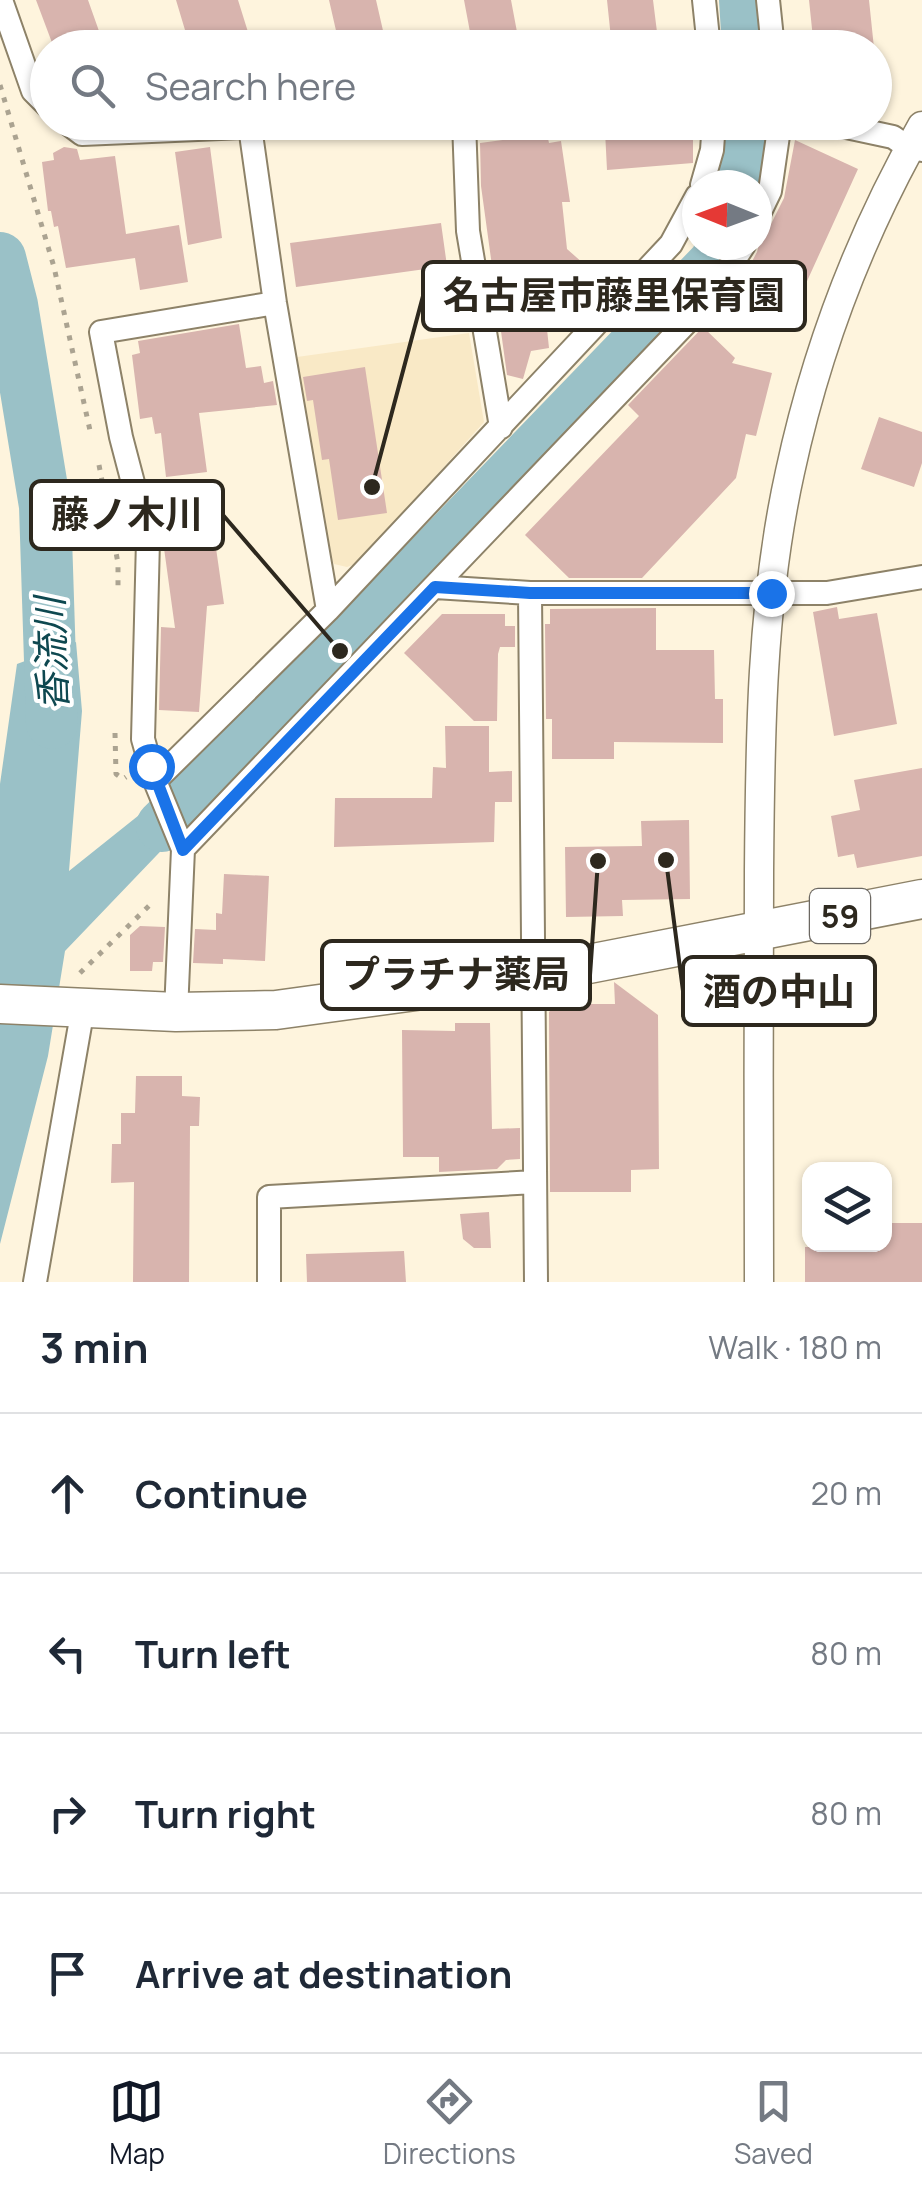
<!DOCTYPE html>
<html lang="en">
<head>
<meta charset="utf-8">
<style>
	body { margin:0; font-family:Manrope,"Noto Sans JP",sans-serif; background:#f6f6f7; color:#1f2937 }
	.controls { position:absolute; right:30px; bottom:30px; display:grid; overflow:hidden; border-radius:20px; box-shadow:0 2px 8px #0004 }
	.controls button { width:90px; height:90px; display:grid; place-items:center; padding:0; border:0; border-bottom:2px solid #e0e1e3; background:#fff; color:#1f2937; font:50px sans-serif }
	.compass { position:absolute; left:682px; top:170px; width:90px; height:90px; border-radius:50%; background:#fff; box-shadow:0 2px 8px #0004; rotate:271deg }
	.stop { position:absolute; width:30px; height:30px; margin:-22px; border:8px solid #1a73e8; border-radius:50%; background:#fff }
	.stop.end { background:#1a73e8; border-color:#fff; box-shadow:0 2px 10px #0008 }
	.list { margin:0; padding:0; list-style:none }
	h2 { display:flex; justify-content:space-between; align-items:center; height:130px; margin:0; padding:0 40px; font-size:42px }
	h2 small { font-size:32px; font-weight:400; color:#747a83 }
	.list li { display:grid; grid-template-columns:65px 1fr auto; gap:30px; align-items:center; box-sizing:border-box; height:160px; padding:0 40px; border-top:2px solid #e0e1e3 }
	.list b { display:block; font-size:38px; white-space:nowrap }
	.list em { font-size:32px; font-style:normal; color:#747a83 }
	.icon { flex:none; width:55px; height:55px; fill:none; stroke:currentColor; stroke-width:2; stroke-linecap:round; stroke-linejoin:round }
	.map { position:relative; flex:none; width:922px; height:1282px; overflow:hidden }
	.search { position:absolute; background:#fff; box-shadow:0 2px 8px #0004; left:30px; right:30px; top:30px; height:110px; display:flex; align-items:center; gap:25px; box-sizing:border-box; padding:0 35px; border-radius:55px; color:#747a83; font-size:38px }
	.sheet { height:770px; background:#fff }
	nav { display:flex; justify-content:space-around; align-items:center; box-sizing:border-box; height:140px; border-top:2px solid #e0e1e3; background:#fff; font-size:28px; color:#747a83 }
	nav a { display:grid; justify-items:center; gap:5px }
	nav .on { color:#111827 }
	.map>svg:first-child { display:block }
	.built { fill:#f9e9c6 }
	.water { fill:#9ac1c7 }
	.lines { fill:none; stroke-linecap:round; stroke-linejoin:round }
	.river { stroke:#9ac1c7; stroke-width:52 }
	.building { fill:#d8b4ae }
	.minor-casing { stroke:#8d8268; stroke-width:26 }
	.tertiary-casing { stroke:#8d8268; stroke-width:31 }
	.primary-casing { stroke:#8d8268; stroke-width:41 }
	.path { stroke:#aba391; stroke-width:5; stroke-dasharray:5 8; stroke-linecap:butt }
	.minor { stroke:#fff; stroke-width:22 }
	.tertiary { stroke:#fff; stroke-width:28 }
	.primary { stroke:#fff; stroke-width:38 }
	.route { stroke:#1a73e8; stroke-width:12 }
	.labels { text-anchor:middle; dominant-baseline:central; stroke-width:8; stroke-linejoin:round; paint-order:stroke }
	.shield { fill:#fff; stroke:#6c6862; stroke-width:2.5 }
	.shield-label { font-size:32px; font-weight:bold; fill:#2d281e }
	.water-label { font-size:38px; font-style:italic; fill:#0e4850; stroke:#fff }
	.leader { fill:none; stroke:#2d281e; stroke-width:4 }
	.callout-dot { fill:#2d281e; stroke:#fff; stroke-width:4 }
	.callout { fill:#fff; stroke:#2d281e; stroke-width:4 }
	.callout-label { font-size:38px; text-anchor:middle; font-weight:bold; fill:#2d281e }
</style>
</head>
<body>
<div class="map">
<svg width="922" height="1282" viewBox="0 0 922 1282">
	<rect width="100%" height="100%" fill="#fef4dd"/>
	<path class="built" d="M 469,333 L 484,422 L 358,563 L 347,567 L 334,564 L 328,552 L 297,357 Z"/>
	<path class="water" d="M 76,642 L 82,711 L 69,871 L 203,764 L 224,785 L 65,951 L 48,1056 L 0,1244 L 0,784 L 17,664 Z"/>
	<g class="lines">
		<path class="river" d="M 745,0 L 748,48
			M 742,185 L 748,122
			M 0,258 L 12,305 L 45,506 L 52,723
			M 162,826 L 340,651 L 716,261 L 722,245"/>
	</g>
	<path class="building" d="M 36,0 L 88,0 L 105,48 L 54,48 Z
		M 176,0 L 238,0 L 253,48 L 203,48 L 199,36 L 188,40 Z
		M 329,0 L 376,0 L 387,48 L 340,48 Z
		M 464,0 L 511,0 L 520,48 L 473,48 Z
		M 607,0 L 653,0 L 659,48 L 612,48 Z
		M 809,0 L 869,0 L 874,48 L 814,48 Z
		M 671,128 L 671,135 L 693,133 L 693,163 L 607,170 L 605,131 Z
		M 547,134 L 549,143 L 561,141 L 570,202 L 562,202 L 567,249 L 584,264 L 580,268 L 587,307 L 540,263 L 549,348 L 531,351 L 523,379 L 507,375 L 481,186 L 480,143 Z
		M 795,140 L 858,169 L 788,323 L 756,308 L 751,320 L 727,308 L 757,252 L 762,232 L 771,224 L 784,198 Z
		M 64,147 L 77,149 L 80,160 L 115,156 L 126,234 L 179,225 L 188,282 L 140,290 L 135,258 L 66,268 L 58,226 L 54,227 L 51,211 L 48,211 L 42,162 L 54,160 L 53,153 Z
		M 210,147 L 222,238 L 188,245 L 175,152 Z
		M 441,223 L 447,266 L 296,287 L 290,243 Z
		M 239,324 L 246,368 L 261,366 L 264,383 L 273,381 L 277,405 L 199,413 L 207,472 L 166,477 L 161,433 L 155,434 L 152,417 L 140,419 L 132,355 L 140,353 L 138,341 Z
		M 703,327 L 735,358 L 732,363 L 772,373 L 756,436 L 746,434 L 736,478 L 642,578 L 569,578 L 525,535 L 639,416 L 628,405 Z
		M 365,367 L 387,513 L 338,520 L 329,459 L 322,460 L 313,400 L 307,401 L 303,377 Z
		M 879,417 L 922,432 L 922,463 L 914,487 L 861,469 Z
		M 214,534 L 224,604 L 207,606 L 199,712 L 159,710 L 161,627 L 175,628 L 163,541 Z
		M 837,607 L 839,619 L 877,613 L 897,724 L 834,736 L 813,612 Z
		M 656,608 L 656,650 L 714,650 L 715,699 L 723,699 L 723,743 L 614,742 L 614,759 L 552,759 L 552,719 L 546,719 L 545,624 L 550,624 L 550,609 Z
		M 442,614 L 505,614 L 505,626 L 515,626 L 515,647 L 500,647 L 498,654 L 497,721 L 474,721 L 404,653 Z
		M 445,726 L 489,726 L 489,772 L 512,771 L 512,802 L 495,802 L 494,842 L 334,847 L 335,798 L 432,798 L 433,767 L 446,768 Z
		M 922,768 L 922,856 L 857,868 L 854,854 L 838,857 L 831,816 L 860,810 L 854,780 Z
		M 689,820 L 690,899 L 622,900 L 623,916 L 566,917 L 565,847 L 642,846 L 641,821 Z
		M 224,874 L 269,876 L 265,961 L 223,959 L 223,964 L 193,963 L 195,929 L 216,930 L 216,913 L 222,914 Z
		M 140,926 L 165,927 L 163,962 L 153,962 L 152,971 L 130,971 L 130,935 Z
		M 614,982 L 658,1015 L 659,1169 L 631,1170 L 631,1192 L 550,1192 L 549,1012 L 557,1004 L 615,1004 Z
		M 455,1023 L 490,1023 L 492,1129 L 520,1128 L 520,1159 L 506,1160 L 497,1169 L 439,1172 L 439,1157 L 403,1157 L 402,1030 L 455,1031 Z
		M 136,1076 L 182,1076 L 182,1096 L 200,1097 L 199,1126 L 190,1126 L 189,1282 L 133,1282 L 134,1182 L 111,1183 L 112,1144 L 121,1144 L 121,1113 L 135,1113 Z
		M 489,1212 L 491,1248 L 474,1248 L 463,1239 L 460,1214 Z
		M 884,1223 L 922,1223 L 922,1282 L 805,1282 L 805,1247 L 884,1244 Z
		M 404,1251 L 406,1282 L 307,1282 L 306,1254 Z"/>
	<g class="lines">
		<defs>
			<path id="minor" d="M 1,0 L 33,91 L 48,106
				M 704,0 L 709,48
				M 768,0 L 773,48
				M 66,122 L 82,134 L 363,122
				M 464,122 L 468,231 L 501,427
				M 823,122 L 893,137 L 909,148 L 922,150
				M 250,127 L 275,303 L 328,610
				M 702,185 L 712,150 L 714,122
				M 757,218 L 770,191 L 780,122
				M 435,587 L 530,593 L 827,593 L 922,577
				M 530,593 L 536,1282
				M 155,781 L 328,610 L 671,244 L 697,196
				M 183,849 L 708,300 L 744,245
				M 176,1012 L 183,849 L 155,781 L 143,739 L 148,540 L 121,437 L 101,332 L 275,303
				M 35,1282 L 83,1008
				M 269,1282 L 269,1197 L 535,1182"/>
			<path id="tertiary" d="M 759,1282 C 759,1145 758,1009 759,872 C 760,739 761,603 790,472 C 816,351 861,233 922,126"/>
			<path id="primary" d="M 0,1004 L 176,1012 L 276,1010 L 532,975 L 922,899"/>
		</defs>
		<use href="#minor" class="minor-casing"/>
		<use href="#tertiary" class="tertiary-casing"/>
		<use href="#primary" class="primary-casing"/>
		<path class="path" d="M 0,85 L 54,267 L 91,435
			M 99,465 L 118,563 L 118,587
			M 115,733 L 116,774 L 123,779 L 126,777
			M 80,973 L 154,901"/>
		<use href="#minor" class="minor"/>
		<use href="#tertiary" class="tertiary"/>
		<use href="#primary" class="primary"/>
	</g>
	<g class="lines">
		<path class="route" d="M 151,766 L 183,850 L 435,587 L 530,593 L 771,593"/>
	</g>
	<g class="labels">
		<rect class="shield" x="810" y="889" width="60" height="54" rx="8"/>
		<g class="shield-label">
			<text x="840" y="916">59</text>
		</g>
		<g class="water-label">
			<text transform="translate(50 654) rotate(-92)">香流川</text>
		</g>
	</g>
	<path class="leader" d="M372 487L423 296M340 651L223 515M598 861L590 975M666 860L683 991"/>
	<g class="callout-dot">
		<circle cx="372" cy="487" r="10"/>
		<circle cx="340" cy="651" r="10"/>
		<circle cx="598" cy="861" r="10"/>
		<circle cx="666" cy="860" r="10"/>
	</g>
	<g class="callout">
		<rect x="423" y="262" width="382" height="68" rx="10"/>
		<rect x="31" y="481" width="192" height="68" rx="10"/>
		<rect x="322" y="941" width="268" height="68" rx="10"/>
		<rect x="683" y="957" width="192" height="68" rx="10"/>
	</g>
	<g class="callout-label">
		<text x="614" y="309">名古屋市藤里保育園</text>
		<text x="127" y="528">藤ノ木川</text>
		<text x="456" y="988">プラチナ薬局</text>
		<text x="779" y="1005">酒の中山</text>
	</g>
</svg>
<div class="controls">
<button><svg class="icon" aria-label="layers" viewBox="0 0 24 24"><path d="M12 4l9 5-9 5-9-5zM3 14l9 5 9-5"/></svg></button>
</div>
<svg class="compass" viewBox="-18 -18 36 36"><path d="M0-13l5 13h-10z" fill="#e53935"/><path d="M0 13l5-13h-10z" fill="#747a83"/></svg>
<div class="stop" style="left:151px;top:766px"></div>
<div class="stop end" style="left:771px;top:593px"></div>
<div class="search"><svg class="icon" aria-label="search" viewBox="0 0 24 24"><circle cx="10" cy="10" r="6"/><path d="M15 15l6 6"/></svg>Search here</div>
</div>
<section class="sheet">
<h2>3 min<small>Walk · 180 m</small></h2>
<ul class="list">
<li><svg class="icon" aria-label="ahead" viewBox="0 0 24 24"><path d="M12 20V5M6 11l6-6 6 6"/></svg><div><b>Continue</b></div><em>20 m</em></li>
<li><svg class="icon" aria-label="left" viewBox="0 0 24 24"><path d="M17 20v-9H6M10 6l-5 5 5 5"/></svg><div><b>Turn left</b></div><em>80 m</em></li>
<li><svg class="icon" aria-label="right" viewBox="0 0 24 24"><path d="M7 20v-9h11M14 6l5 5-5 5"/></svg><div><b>Turn right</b></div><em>80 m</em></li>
<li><svg class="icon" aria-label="arrive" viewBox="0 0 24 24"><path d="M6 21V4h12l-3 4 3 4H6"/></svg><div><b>Arrive at destination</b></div></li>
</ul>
</section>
<nav>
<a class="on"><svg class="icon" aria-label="map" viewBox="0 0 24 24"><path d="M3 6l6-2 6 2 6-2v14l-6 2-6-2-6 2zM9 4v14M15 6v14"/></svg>Map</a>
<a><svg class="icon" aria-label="directions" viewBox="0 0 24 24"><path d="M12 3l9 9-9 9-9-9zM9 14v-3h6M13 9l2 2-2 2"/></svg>Directions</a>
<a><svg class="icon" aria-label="saved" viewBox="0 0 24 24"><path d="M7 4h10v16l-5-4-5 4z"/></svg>Saved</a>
</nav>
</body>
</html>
